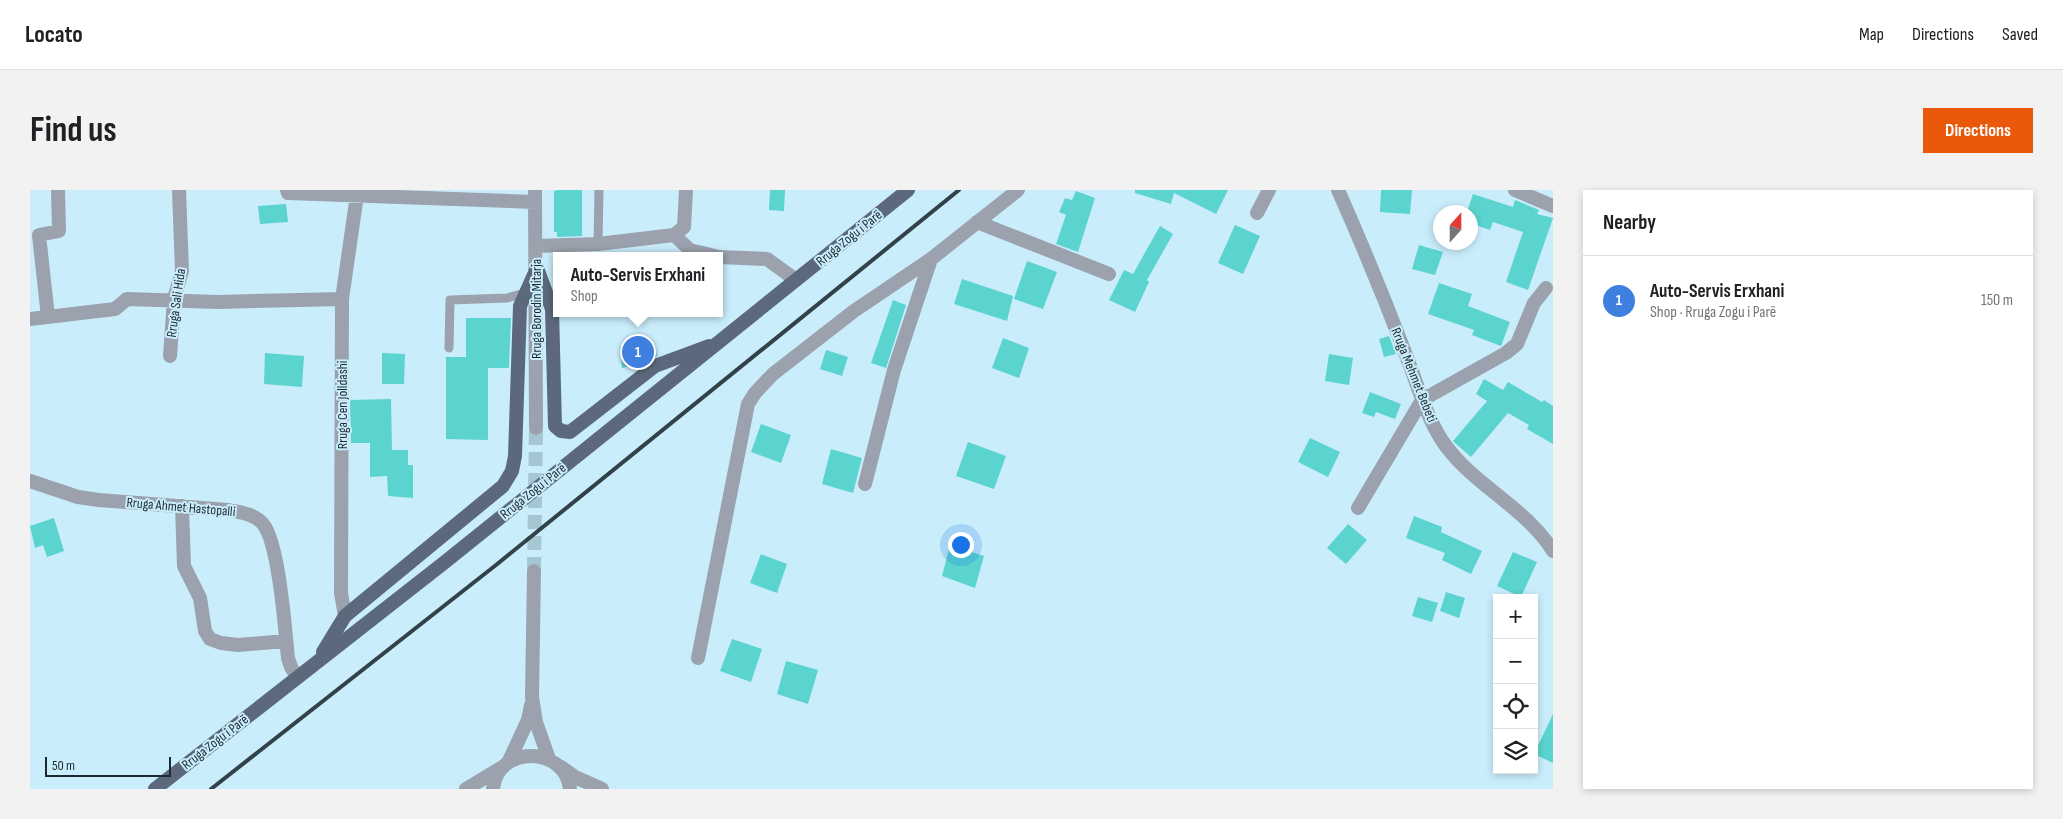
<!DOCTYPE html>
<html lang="en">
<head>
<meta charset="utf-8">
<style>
	body { margin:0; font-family:"Sofia Sans Condensed",sans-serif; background:#f2f2f2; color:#202124 }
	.controls { position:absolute; right:15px; bottom:15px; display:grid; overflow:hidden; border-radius:0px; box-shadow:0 2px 8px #0003 }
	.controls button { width:45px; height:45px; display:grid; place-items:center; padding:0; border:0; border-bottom:1px solid #e0e0e0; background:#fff; color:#202124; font:25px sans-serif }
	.compass { position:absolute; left:1403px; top:15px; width:45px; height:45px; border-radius:50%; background:#fff; box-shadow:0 2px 8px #0003; rotate:21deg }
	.scale { position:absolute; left:15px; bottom:12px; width:126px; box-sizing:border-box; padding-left:5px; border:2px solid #1d2a30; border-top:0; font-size:14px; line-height:18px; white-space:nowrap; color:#1d2a30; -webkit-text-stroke:4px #caedfc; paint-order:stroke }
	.you { position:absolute; left:930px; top:354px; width:18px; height:18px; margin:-12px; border:4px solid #fff; border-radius:50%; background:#1a73e8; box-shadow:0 0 0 8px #1a73e833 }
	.badge { display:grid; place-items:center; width:32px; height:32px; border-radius:50%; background:#ea580c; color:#fff; font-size:16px; font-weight:700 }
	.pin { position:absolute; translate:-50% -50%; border:2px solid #fff; box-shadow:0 1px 5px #0006 }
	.popup { position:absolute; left:523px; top:62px; width:170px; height:65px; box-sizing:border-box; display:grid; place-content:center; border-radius:0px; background:#fff; filter:drop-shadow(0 1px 4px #0005); font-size:16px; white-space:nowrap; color:#757577 }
	.popup b { font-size:19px; color:#202124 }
	.popup::after { content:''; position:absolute; left:50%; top:100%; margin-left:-10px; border:10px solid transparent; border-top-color:#fff }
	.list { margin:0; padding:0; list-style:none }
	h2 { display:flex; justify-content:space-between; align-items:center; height:65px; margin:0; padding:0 20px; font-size:21px }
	h2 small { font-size:16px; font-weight:400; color:#757577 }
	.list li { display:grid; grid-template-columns:32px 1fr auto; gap:15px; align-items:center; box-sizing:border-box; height:90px; padding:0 20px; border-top:1px solid #e0e0e0 }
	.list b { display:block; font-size:19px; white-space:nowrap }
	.list p { margin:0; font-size:16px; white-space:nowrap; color:#757577 }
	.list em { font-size:16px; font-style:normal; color:#757577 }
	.icon { flex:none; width:28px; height:28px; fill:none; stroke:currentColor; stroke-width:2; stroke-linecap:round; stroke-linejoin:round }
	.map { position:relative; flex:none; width:1523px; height:599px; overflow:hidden; border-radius:0px }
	header { display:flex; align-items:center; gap:30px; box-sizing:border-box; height:70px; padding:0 25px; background:#fff; border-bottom:1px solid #e0e0e0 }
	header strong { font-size:24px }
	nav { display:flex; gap:28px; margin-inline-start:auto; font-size:18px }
	.intro { display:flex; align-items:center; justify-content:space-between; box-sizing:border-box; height:120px; padding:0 30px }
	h1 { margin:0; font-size:35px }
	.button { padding:12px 22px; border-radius:0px; background:#ea580c; color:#fff; font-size:18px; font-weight:700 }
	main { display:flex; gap:30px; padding:0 30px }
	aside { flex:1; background:#fff; border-radius:0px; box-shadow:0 2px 8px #0003 }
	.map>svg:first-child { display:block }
	.building { fill:#5bd3ce }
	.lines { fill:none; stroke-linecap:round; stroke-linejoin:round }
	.minor-tunnel { stroke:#a7c6d3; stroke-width:14; stroke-dasharray:14 7; stroke-linecap:butt }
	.service { stroke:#9ba2ad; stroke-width:9 }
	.minor { stroke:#9ba2ad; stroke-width:14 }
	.primary { stroke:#5c697d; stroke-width:14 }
	.rail { stroke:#324249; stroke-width:4 }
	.labels { text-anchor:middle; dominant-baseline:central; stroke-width:4; stroke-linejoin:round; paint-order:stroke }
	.street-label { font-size:14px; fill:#1d2a30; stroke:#caedfc }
</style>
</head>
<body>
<header>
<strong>Locato</strong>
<nav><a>Map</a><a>Directions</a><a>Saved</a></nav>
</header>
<div class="intro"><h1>Find us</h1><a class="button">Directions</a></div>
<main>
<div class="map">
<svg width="1523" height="599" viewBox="0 0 1523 599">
	<rect width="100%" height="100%" fill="#caedfc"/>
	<path class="building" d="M 528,0 L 552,0 L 552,46 L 527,47 L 527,42 L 524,42 L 524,1 Z
		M 740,0 L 755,0 L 754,21 L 739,20 Z
		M 1105,0 L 1198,0 L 1186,24 L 1144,3 L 1141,14 L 1105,3 Z
		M 1351,0 L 1382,0 L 1380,24 L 1350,22 Z
		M 1046,1 L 1065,8 L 1048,62 L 1026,54 L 1036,25 L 1029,22 L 1035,8 L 1042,10 Z
		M 1443,4 L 1483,17 L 1485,10 L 1509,20 L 1507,24 L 1523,28 L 1498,100 L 1476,92 L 1493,42 L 1463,32 L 1460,40 L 1440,33 L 1440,22 L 1437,22 Z
		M 256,14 L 258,32 L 230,34 L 228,16 Z
		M 1205,35 L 1230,46 L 1213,84 L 1188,73 Z
		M 1130,36 L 1143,44 L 1117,90 L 1119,92 L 1105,122 L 1079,110 L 1094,80 L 1103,84 Z
		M 1389,55 L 1413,62 L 1405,85 L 1382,79 Z
		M 997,71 L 1027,82 L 1013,119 L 984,109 Z
		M 932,89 L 983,106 L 977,131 L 924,114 Z
		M 1409,93 L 1442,104 L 1438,116 L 1480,132 L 1471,156 L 1442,145 L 1444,140 L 1398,124 Z
		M 863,110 L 876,115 L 856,178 L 841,173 Z
		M 436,128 L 481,128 L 479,178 L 458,178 L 458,250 L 416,249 L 416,167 L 436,167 Z
		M 1359,146 L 1366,164 L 1354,167 L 1349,149 Z
		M 973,148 L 999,158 L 989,188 L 962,178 Z
		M 624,154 L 627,166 L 617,171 L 592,178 L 590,157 Z
		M 796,160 L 818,167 L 812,186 L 790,179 Z
		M 235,163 L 274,166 L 272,197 L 234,194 Z
		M 352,163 L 375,164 L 374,194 L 352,194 Z
		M 1299,164 L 1323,168 L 1319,195 L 1295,191 Z
		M 1454,189 L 1473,200 L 1478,192 L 1512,212 L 1514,210 L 1523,216 L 1523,254 L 1497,239 L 1499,235 L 1478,223 L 1441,267 L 1426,254 L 1423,251 L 1457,211 L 1446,204 Z
		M 1340,202 L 1371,214 L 1365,229 L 1346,222 L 1344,227 L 1332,223 Z
		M 361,209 L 362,260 L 378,260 L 378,275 L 383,275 L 383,308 L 358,306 L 357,286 L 340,287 L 340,253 L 321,253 L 320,210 Z
		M 731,234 L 761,245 L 751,273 L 721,262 Z
		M 1280,248 L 1310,262 L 1298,287 L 1268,272 Z
		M 938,252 L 976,266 L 964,299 L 926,286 Z
		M 801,259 L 832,268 L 823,303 L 792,294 Z
		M 1384,326 L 1412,337 L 1411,342 L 1452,361 L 1441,384 L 1412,370 L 1415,363 L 1376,348 Z
		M 24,328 L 34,361 L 17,367 L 13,355 L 5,358 L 0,336 Z
		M 1318,334 L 1337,350 L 1316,374 L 1297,358 Z
		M 920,355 L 954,366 L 945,398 L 912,386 Z
		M 1483,362 L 1507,372 L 1491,407 L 1467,396 Z
		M 731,364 L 757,374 L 747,403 L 720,393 Z
		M 1416,402 L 1435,408 L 1429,428 L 1410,421 Z
		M 1388,407 L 1408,413 L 1402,432 L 1382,426 Z
		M 702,449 L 732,459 L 721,492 L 690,481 Z
		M 756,471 L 788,480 L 778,514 L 747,504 Z
		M 1523,524 L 1523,573 L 1504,564 Z"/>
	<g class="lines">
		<path class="minor-tunnel" d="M 504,381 L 506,238"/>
		<path class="service" d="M 568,54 L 569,0
			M 419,158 L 420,110 L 477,108 L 495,103"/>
		<path class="minor" d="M 257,0 L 258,3 L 505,12
			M 505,0 L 506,238
			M 1308,0 C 1332,54 1355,110 1376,165 C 1387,193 1395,223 1411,249 C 1440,294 1495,316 1523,361
			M 1485,0 L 1523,16
			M 1227,23 L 1239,0
			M 947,32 L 1079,84
			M 644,45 L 660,60 L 685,66
			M 506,56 L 568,54 L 644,45 L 654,37 L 656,0
			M 689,67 L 737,69 L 766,90
			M 18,127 L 9,45 L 29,41 L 28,0
			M 0,129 L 85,119 L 97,109 L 187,112 L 312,109
			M 140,166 L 144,109 L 152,81 L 149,0
			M 0,291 L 48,307 L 69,310 L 198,320 C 210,322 225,324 233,334 C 249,353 255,440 258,468 L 261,477 L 267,487
			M 835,294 L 864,180 L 901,69
			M 152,316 L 154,376 L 170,408 L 175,441 L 180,449 L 191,453 L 208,455 L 256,451
			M 1328,318 L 1392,210 L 1476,163 L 1487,154 L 1504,113 L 1516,98
			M 504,381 L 502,507 L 506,532 L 519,569
			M 315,426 L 311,403 L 312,109 L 327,5
			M 668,468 L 718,214 L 725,203 L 743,184 L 824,121 L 901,69 L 988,0
			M 478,573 L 498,530 L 501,515
			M 531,577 L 545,587 L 572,599
			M 436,599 L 471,578
			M 463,599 C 467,555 535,555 540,599"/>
		<path class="primary" d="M 507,78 L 522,119 L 525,236 L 531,241 L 540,242 L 625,176 L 679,156
			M 293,462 L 315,426 L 473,296 L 482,281 L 485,266 L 490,116 L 507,78
			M 125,599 L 415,372 L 878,0"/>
		<path class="rail" d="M 181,599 L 466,375 L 929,0"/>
	</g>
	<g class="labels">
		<g class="street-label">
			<text transform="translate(819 48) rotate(-39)">Rruga Zogu i Parë</text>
			<text transform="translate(146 113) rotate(-82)">Rruga Sali Hida</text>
			<text transform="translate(506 119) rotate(-90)">Rruga Borodin Mitarja</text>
			<text transform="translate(1384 185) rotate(68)">Rruga Mehmet Bebeti</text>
			<text transform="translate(312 215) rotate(-90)">Rruga Cen Jolldashi</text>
			<text transform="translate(503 301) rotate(-39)">Rruga Zogu i Parë</text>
			<text transform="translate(151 317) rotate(5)">Rruga Ahmet Hastopalli</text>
			<text transform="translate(185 552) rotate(-38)">Rruga Zogu i Parë</text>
		</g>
	</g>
</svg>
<div class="controls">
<button>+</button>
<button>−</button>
<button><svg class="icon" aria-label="locate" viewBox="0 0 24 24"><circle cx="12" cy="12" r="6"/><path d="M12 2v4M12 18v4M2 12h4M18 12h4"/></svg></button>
<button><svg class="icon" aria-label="layers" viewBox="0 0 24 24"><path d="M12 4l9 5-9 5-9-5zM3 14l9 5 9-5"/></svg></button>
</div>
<svg class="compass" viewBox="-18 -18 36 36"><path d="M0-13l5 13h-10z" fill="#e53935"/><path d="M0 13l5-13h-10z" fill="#757577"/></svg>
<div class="scale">50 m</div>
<div class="you"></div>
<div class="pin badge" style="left:608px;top:162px;background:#3f7fe0">1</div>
<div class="popup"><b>Auto-Servis Erxhani</b>Shop</div>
</div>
<aside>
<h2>Nearby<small></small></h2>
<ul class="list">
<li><span class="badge" style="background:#3f7fe0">1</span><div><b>Auto-Servis Erxhani</b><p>Shop · Rruga Zogu i Parë</p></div><em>150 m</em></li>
</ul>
</aside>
</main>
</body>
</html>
